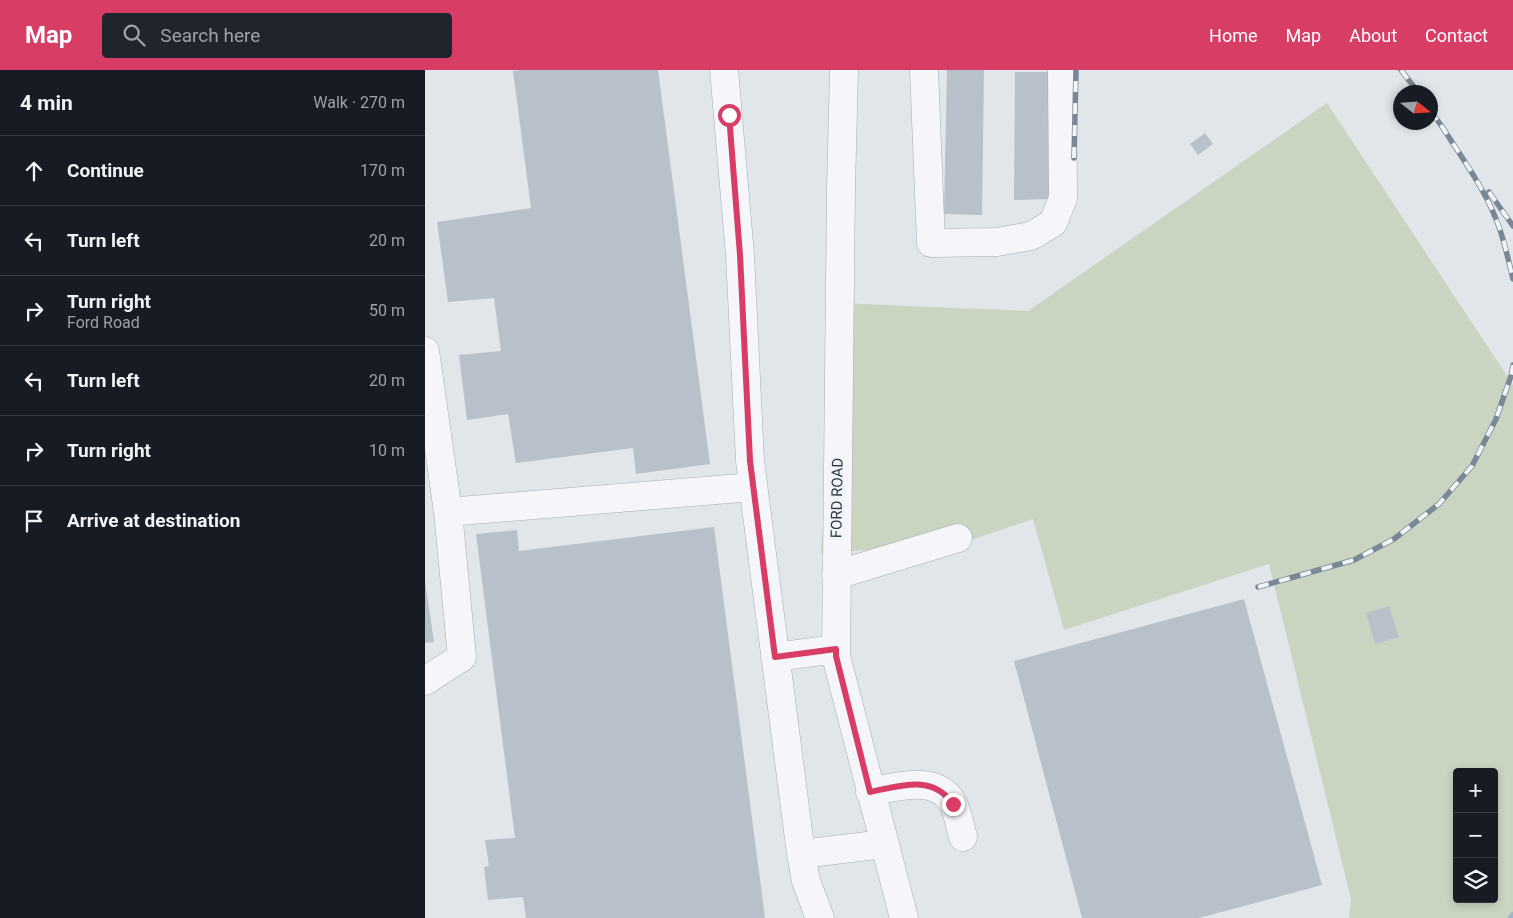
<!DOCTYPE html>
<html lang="en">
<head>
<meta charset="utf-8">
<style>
	body { margin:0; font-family:Roboto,sans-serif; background:#20242c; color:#f1f3f6 }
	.controls { position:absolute; right:15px; bottom:15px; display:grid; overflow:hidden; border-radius:5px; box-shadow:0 2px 8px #0003 }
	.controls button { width:45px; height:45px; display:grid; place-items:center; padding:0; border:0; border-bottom:1px solid #363941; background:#171b24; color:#f1f3f6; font:25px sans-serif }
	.compass { position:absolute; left:968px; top:15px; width:45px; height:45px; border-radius:50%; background:#171b24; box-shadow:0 2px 8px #0003; rotate:107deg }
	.stop { position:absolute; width:15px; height:15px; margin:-11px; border:4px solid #d83e65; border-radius:50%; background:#fff }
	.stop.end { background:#d83e65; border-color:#fff; box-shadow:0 1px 5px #0008 }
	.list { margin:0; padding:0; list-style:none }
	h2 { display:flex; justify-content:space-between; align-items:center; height:65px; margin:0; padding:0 20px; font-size:21px }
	h2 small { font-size:16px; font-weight:400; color:#9ea1a6 }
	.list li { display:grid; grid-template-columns:32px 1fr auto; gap:15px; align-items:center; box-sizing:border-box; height:70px; padding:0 20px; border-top:1px solid #363941 }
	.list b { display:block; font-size:19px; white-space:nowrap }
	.list p { margin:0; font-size:16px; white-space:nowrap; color:#9ea1a6 }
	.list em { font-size:16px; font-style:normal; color:#9ea1a6 }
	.icon { flex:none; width:28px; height:28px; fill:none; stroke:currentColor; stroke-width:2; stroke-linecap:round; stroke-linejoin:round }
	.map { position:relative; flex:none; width:1088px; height:848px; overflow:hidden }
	header { display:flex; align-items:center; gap:30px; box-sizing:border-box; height:70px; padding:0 25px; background:#d83e65; color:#fff }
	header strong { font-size:24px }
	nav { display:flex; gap:28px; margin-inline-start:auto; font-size:18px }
	.search { width:350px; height:45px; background:#20242c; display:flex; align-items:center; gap:12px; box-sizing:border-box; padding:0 18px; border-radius:5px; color:#9ea1a6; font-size:19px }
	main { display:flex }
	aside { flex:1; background:#171b24 }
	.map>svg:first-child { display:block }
	.green { fill:#c9d5c1; fill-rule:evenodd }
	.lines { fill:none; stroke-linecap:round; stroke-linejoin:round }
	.stream { stroke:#9ab8cd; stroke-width:6 }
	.building { fill:#b8c0c9 }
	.minor-casing { stroke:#a6adb6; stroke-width:29 }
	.minor { stroke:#f4f6f9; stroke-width:28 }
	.rail-casing { stroke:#798796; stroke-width:5.5 }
	.rail { stroke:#f1f5f8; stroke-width:4; stroke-dasharray:11; stroke-linecap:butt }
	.route { stroke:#d83e65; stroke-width:6 }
	.labels { text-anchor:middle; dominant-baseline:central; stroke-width:5; stroke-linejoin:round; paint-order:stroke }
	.street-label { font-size:15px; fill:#283544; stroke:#f1f5f8 }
</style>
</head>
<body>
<header>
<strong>Map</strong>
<div class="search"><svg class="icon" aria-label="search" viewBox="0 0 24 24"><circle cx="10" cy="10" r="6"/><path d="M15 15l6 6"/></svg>Search here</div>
<nav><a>Home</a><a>Map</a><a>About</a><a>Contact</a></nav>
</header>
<main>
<aside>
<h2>4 min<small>Walk · 270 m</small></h2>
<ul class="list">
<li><svg class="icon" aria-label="ahead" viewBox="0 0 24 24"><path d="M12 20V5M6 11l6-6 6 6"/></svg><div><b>Continue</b></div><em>170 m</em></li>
<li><svg class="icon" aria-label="left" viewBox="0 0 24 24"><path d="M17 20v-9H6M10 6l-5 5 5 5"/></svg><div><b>Turn left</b></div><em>20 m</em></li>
<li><svg class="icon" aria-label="right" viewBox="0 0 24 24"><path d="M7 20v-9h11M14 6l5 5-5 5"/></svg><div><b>Turn right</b><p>Ford Road</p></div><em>50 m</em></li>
<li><svg class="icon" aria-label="left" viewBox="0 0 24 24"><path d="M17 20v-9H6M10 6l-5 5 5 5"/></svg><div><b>Turn left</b></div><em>20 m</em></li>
<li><svg class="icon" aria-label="right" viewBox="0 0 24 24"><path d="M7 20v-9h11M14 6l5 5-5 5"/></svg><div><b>Turn right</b></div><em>10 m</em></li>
<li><svg class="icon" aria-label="arrive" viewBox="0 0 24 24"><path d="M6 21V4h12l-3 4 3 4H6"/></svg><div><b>Arrive at destination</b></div></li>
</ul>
</aside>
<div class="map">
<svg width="1088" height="848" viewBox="0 0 1088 848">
	<rect width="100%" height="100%" fill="#e1e6eb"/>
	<path class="green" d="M 902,33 L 1088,315 L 1088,848 L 924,848 L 926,829 L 844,494 L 639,560 L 608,449 L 534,474 L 396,483 L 415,233 L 603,241 ZM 1032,702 L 1069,702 L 1069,829 L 1032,829 Z"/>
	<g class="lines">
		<path class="stream" d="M 1086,848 L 1088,845"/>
	</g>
	<path class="building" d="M 96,0 L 233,0 L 285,394 L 211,404 L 208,378 L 91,393 L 83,344 L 42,350 L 34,285 L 76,281 L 69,228 L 23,232 L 12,152 L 106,138 L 88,1 Z
		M 522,0 L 559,0 L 557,145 L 519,144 Z
		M 590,2 L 631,2 L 628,129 L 589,130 Z
		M 780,63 L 788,74 L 773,85 L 765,74 Z
		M 289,457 L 340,848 L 101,848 L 98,827 L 63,830 L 59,797 L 64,796 L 60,770 L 90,768 L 51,464 L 92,460 L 94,481 Z
		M 0,511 L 9,572 L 0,573 Z
		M 819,529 L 897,815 L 774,848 L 657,848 L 589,591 Z
		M 964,536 L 974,567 L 950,574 L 941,543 Z"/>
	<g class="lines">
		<defs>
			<path id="minor" d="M 299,0 L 315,185 L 325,391 L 376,784 L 381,811 L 395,848
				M 419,0 L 416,118 L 411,586 L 479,848
				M 499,0 L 506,173 L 572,172 L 606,166 L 628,153 L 638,128 L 637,0
				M 0,281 L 23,442 L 37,587 L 0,611
				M 23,442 L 328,417
				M 411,505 L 533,468
				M 350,587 L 411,579
				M 445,722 C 471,717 511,704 528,733 C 533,743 535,756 538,767
				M 376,784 L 459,774"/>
		</defs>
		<use href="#minor" class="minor-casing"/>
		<use href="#minor" class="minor"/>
		<defs>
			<path id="rail" d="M 976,0 L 993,22
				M 1006,41 L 1020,61
				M 1016,55 C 1035,85 1058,116 1071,149 C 1079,168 1083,189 1088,209
				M 649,88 L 651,0
				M 1064,122 L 1088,156
				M 833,517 L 929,490 L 969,469 L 1014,434 L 1047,396 L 1071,349 L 1086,306 L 1088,295"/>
		</defs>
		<use href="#rail" class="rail-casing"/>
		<use href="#rail" class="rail"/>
	</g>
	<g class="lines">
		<path class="route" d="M 304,45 L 315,185 L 325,391 L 350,587 L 411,579 L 411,586 L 445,722 C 476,716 507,704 528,734"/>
	</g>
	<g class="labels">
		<g class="street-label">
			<text transform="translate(412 428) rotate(-89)">FORD ROAD</text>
		</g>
	</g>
</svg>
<div class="controls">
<button>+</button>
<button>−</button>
<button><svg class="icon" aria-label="layers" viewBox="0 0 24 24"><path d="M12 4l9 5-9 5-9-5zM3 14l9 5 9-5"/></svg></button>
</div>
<svg class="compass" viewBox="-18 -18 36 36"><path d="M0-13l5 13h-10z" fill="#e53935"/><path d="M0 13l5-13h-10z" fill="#9ea1a6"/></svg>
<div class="stop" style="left:304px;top:45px"></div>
<div class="stop end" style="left:528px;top:734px"></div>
</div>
</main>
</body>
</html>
